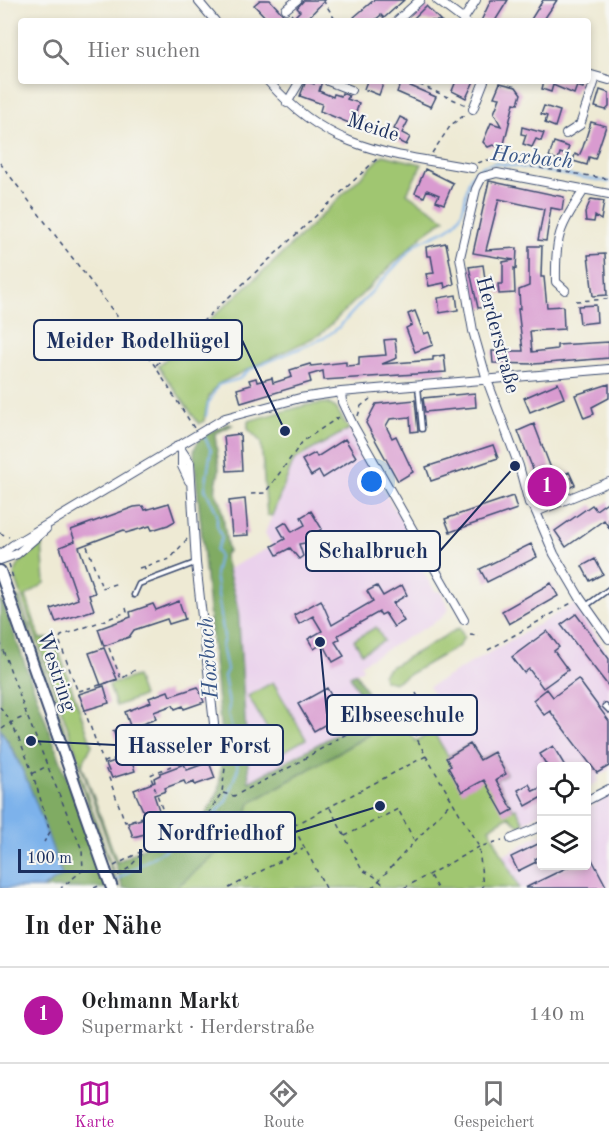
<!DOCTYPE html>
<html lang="de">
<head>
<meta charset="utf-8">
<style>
	body { margin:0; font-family:"Old Standard TT",serif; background:#f6f6f6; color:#202124 }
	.controls { position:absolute; right:18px; bottom:18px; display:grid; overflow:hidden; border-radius:6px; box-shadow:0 3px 9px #0003 }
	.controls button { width:54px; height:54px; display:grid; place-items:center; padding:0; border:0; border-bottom:2px solid #e0e0e0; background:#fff; color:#202124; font:30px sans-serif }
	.scale { position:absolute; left:18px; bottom:15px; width:124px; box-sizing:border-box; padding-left:6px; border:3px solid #1b2f5e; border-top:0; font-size:16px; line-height:21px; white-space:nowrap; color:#1b2f5e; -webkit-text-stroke:4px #f6f6f2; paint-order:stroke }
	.you { position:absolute; left:372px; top:482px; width:21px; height:21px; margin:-15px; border:4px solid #fff; border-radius:50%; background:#1a73e8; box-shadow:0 0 0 9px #1a73e833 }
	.badge { display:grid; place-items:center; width:39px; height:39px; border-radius:50%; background:#b5179e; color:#fff; font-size:20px; font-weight:700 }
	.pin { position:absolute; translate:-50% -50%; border:3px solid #fff; box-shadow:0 2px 6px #0006 }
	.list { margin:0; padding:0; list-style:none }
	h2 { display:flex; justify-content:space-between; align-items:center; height:78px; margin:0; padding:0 24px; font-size:26px }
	h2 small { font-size:20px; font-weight:400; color:#757577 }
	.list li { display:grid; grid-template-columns:39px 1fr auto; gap:18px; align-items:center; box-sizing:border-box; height:96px; padding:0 24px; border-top:2px solid #e0e0e0 }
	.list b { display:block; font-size:22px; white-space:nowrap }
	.list p { margin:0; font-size:20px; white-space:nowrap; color:#757577 }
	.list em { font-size:20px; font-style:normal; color:#757577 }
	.icon { flex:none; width:33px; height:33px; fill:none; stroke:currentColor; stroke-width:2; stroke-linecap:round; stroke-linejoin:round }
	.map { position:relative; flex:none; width:609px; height:888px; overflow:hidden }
	.search { position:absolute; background:#fff; box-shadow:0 3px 9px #0003; left:18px; right:18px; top:18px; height:66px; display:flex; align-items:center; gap:15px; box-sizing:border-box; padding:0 21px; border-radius:6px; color:#757577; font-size:22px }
	.sheet { height:174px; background:#fff }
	nav { display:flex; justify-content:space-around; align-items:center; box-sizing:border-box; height:84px; border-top:2px solid #e0e0e0; background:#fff; font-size:16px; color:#757577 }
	nav a { display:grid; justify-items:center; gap:3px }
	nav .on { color:#b5179e }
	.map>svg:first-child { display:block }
	.built { fill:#ead1ec }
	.green { fill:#a0c671; stroke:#5e7a68; stroke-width:1.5 }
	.forest { fill:#80ab63; stroke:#4e6d60; stroke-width:1.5 }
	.water { fill:#7db2eb; stroke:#4c70a4; stroke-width:1.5 }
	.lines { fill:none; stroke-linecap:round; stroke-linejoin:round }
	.stream { stroke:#7db2eb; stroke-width:2 }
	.building { fill:#d99bd0 }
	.service-casing { stroke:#3b4b70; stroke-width:7 }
	.minor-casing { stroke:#3b4b70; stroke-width:10 }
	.secondary-casing { stroke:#3b4b70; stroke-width:14 }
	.path { stroke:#3b4b70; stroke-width:1.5; stroke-dasharray:4.5 4.5; stroke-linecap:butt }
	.service { stroke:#fff; stroke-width:4 }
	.minor { stroke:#fff; stroke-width:8 }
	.secondary { stroke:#fff; stroke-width:10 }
	.secondary-bridge-casing { stroke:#3b4b70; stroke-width:14; stroke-linecap:butt }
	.secondary-bridge { stroke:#fff; stroke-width:10 }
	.labels { text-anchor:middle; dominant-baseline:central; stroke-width:4.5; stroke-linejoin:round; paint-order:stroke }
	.street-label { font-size:21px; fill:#1b2f5e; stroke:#f6f6f2 }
	.water-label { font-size:22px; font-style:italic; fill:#385688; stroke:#f6f6f2 }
	.leader { fill:none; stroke:#1b2f5e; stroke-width:2 }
	.callout-dot { fill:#1b2f5e; stroke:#f6f6f2; stroke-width:2 }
	.callout { fill:#f6f6f2; stroke:#1b2f5e; stroke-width:2 }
	.callout-label { font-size:22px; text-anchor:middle; font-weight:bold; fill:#1b2f5e }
</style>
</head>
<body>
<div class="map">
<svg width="609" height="888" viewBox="0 0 609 888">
	<rect width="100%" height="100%" fill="#f6f6f2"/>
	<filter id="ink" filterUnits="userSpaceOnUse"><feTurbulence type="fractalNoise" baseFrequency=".0167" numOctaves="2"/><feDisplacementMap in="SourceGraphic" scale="12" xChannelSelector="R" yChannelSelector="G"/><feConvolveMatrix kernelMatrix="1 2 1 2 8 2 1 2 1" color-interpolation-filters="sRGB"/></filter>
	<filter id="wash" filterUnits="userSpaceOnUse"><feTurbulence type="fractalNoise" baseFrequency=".008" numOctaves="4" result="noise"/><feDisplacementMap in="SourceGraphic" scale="24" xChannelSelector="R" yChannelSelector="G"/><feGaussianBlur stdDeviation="1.35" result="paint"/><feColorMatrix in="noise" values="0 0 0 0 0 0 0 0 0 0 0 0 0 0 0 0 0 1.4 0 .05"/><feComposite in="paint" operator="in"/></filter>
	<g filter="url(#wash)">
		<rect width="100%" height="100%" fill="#eeead4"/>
		<path class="built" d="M 349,429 L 423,558 L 419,565 L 435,591 L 441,592 L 449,609 L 440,619 L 361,664 L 363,669 L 350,676 L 371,715 L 249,782 L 238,607 L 228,569 L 272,546 L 265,533 L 294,460 Z
			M 574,604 L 609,653 L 609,770 L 597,777 L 599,781 L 587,788 L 586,766 L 542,766 L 541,813 L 524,823 L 516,808 L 513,810 L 496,780 L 494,752 L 480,760 L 448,757 L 433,731 L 436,729 L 425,710 L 438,702 L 429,687 Z
			M 609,796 L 609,888 L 519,888 L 503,856 L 541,834 L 542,866 L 586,866 L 587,809 Z"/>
		<path class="green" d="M 383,155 L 422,164 L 407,193 L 445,219 L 423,235 L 321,334 L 218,384 L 209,396 L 204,421 L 199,424 L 158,366 L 277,259 Z
			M 327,403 L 336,408 L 349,429 L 294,460 L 272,516 L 267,515 L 261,442 L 248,429 L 248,421 L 307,405 Z
			M 42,543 L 45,583 L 26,596 L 40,639 L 54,638 L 92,745 L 82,765 L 117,862 L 115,863 L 14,574 L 19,564 Z
			M 16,597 L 19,598 L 119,888 L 117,888 Z
			M 376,627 L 384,641 L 362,653 L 354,640 Z
			M 459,628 L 464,637 L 459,646 L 394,683 L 384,680 L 383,675 L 387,669 Z
			M 136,676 L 143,696 L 116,706 L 109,685 Z
			M 273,682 L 306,739 L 281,753 L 248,696 Z
			M 401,721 L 416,741 L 433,731 L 448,756 L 470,744 L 480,760 L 494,752 L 506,774 L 496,780 L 513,809 L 516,808 L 524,823 L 519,826 L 509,816 L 489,828 L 519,888 L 176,888 L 241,832 L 250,803 L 392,722 L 394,725 Z"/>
		<path class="forest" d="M 228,424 L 232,425 L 215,434 C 216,445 218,457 219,469 C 219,481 210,490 221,502 L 228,551 L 224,556 L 238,607 L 249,782 L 371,715 L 350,676 L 356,673 L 375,707 L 382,703 L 398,723 L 394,726 L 391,722 L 250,803 L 241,832 L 176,888 L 123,888 L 115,863 L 205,815 L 219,790 L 222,748 L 225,747 L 221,733 L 194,454 C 194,436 215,430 228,424 Z
			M 0,601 L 2,601 L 107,888 L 42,888 L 62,876 L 14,751 L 0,729 Z"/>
		<path class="water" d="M 0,729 C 29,774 44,826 62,876 L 42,888 L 0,888 Z"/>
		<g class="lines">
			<path class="stream" d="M 206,416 L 208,404 L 218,385 L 239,379 L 249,370 L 324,338 L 338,328 L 414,246 C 426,236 444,234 454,224 C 475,203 454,169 495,163 L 609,182
				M 114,881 L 194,832 L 207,827 L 214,815 L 226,801 L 238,768 L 233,749 L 234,738 L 228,714 L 229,705 L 224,676 L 227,670 L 222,646 L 224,637 L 215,574 L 219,556 L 216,550 L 222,538 L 217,525 L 217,513 L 205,489 L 211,450 L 204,436"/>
		</g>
		<g id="blocks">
			<path class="building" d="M 260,0 L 270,0 L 289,21 L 269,21 L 254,5 Z
				M 304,0 L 325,0 L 307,19 L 306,17 L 301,21 L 290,21 L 300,11 L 297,8 Z
				M 374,0 L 404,0 L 384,18 L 381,15 L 374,21 L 357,21 L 354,17 Z
				M 491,0 L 508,0 L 495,21 L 481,21 Z
				M 543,0 L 557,0 L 543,21 L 530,21 Z
				M 426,6 L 441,21 L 411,21 Z
				M 306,81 L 314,84 L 314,81 L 322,81 L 319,91 L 333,97 L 334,94 L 341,96 L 342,93 L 349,96 L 347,99 L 359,103 L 355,115 L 364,118 L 361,128 L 320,111 L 322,104 L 300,96 Z
				M 367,81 L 384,81 L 379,95 L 364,89 Z
				M 456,81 L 474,81 L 466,98 L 452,91 Z
				M 544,81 L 585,81 L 583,88 L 577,86 L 574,94 L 553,85 L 551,92 L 542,89 Z
				M 401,82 L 436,97 L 431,107 L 397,92 Z
				M 500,83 L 516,87 L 521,94 L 518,104 L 514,103 L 503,148 L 493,145 L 488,147 L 483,142 L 491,123 L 501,126 L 494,113 L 500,98 L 494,97 Z
				M 600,90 L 609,93 L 609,107 L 606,110 L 595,107 Z
				M 544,106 L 560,111 L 555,127 L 545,123 L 547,116 L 541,114 Z
				M 400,117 L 408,121 L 402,133 L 410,137 L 406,145 L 394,139 L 398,131 L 394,129 Z
				M 591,122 L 606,126 L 595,159 L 589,157 L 587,165 L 573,161 L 575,154 L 579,156 L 583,147 Z
				M 522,127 L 544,133 L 541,141 L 536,139 L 532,147 L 523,144 L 526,135 L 521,134 Z
				M 554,142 L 569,147 L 566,155 L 560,153 L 558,160 L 549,157 Z
				M 425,169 L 453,183 L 444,204 L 436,201 L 439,195 L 427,190 L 424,197 L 415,193 Z
				M 489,181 L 564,197 L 562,210 L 551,208 L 546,241 L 538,240 L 544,209 L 499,199 L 486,250 L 517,248 L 516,269 L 514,268 L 515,293 L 499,294 L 498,284 L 503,284 L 503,262 L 514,260 L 473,253 Z
				M 591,199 L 604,201 L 601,220 L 595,216 L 594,222 L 586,221 L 585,213 Z
				M 446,243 L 454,284 L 445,288 L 444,283 L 429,286 L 426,274 L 434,273 L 431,256 L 427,256 L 426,247 Z
				M 529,246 L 542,246 L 541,277 L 544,277 L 547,307 L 563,306 L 564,329 L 530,331 L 532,352 L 557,349 L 557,345 L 609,342 L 609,358 L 534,364 L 493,363 L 492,351 L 523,351 L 518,309 L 520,309 L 519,290 L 529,286 Z
				M 605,254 L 607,295 L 593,296 L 588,255 Z
				M 483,265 L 489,307 L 478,308 L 469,267 Z
				M 456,295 L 458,310 L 440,313 L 438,298 Z
				M 596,305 L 597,322 L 580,324 L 578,306 Z
				M 415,311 L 424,334 L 429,332 L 433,345 L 415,352 L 406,328 L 412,325 L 408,314 Z
				M 395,339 L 397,358 L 382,364 L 433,360 L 433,357 L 444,355 L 446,372 L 324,380 L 323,371 L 309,375 L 311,382 L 241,403 L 237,389 L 251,385 L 249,380 L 256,378 L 257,382 L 272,378 L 273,383 L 292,377 L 290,370 L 310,364 L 311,366 L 346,362 L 346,366 L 359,365 L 359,357 L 386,355 L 384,340 Z
				M 558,383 L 564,398 L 530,412 L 524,398 Z
				M 609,384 L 609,398 L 592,407 L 594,414 L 584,418 L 575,395 Z
				M 475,393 L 476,407 L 425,412 L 423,398 Z
				M 415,400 L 418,431 L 411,432 L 410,417 L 390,419 L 386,426 L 392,438 L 396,436 L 413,472 L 398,481 L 366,423 L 376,404 Z
				M 534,424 L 555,479 L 569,472 L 575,485 L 545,500 L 518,431 Z
				M 240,434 L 242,470 L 227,471 L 224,436 Z
				M 345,439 L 356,457 L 323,478 L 319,471 L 311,476 L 302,460 L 315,453 L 317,457 Z
				M 493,445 L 498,458 L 431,481 L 426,467 Z
				M 513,496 L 517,509 L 450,532 L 445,519 Z
				M 245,499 L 248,535 L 232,536 L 229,501 Z
				M 609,501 L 609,528 L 604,520 L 566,547 L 555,531 L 592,505 L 596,510 Z
				M 169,503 L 175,521 L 168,525 L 152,530 L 150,526 L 126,533 L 124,530 L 79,547 L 95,593 L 89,595 L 94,610 L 56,622 L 51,609 L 78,599 L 60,547 L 75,541 L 71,530 L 134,507 L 143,506 L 145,510 Z
				M 311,511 L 322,529 L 312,535 L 310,542 L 299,544 L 303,556 L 299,559 L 290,548 L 277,555 L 272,546 L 285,539 L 278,527 L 286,522 L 292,532 L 305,525 L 301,517 Z
				M 531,544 L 537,557 L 487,582 L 480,569 Z
				M 595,559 L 603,574 L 590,581 L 582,566 Z
				M 551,583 L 558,596 L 509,624 L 502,611 Z
				M 402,585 L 407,595 L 393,603 L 404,621 L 394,627 L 385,613 L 381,615 L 379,612 L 338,635 L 340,639 L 335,642 L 344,656 L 333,662 L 323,643 L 314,649 L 308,639 L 322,631 L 313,616 L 299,624 L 294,615 L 321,600 L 332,625 L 373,601 L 367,591 L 377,586 L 383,596 Z
				M 179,601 L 185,619 L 169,624 L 167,619 L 134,630 L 129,637 L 104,646 L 98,629 L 131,617 L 130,612 L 153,604 L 156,610 Z
				M 576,614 L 609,659 L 609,687 L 561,625 Z
				M 547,631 L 559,647 L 554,651 L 568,670 L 543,688 L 529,669 L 524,673 L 512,657 Z
				M 104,648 L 117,679 L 101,685 L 89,653 Z
				M 578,679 L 609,721 L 609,766 L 597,773 L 550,711 L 544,715 L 533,700 L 547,689 L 553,697 Z
				M 104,686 L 109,703 L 85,710 L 79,694 Z
				M 198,687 L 204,702 L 184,709 L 183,706 L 175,709 L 173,705 L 154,712 L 156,719 L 131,728 L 125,712 L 151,702 L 149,698 L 168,691 L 170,696 Z
				M 327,688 L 342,715 L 314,731 L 298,704 Z
				M 129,725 L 138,750 L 124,755 L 113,731 Z
				M 470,744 L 480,760 L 494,752 L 506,774 L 496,780 L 513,810 L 504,815 L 484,780 L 462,792 L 448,767 L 451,766 L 446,758 Z
				M 553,746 L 565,766 L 547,766 L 540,754 Z
				M 130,756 L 135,771 L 112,778 L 106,764 Z
				M 209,762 L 215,778 L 195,785 L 194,782 L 186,785 L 184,781 L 165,788 L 166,791 L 154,795 L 159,810 L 145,815 L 134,790 L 155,782 L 154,778 L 160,775 L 160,773 L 184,764 L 187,770 Z
				M 529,784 L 533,791 L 542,787 L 542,797 L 526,806 L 518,790 Z
				M 151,816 L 157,831 L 133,837 L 128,823 Z
				M 542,842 L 542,855 L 535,859 L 536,862 L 518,871 L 511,857 Z
				M 586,848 L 607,888 L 525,888 L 570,866 L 586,866 Z"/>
		</g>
	</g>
	<g filter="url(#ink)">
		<use href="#blocks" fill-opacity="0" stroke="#3b4b70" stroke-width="1.5"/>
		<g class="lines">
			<defs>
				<path id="service" d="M 418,386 L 422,429
					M 134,595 L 139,584 L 195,563
					M 586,606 L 609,589
					M 605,706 L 609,710"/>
				<path id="minor" d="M 201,0 L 199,2 L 215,21
					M 437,0 L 465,21
					M 286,9 L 297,0
					M 463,20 L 476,0
					M 397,21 L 420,0
					M 588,74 L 609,80
					M 268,81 C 329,151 387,153 472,168
					M 328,81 L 351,90
					M 287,103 L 300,81
					M 473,109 L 484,81
					M 566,134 L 580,125 L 596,77
					M 609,194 L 497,173 L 482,177 L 476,189 L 460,257 L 473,331 L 487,380 L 519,466 L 529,503 L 534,507 L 554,554 L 580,598 L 609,639
					M 565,290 L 556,282 C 555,235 559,229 584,190
					M 341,392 L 342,402 L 353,425 L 464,620
					M 178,445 L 190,463 L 196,563 L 214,724 L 212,733
					M 182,452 L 182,466 L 189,481
					M 526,487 L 533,497 L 534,507
					M 536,512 L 609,482
					M 0,555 L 13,545 L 225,418 L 300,398 L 341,392 L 609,369
					M 0,560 L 17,554 L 46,529
					M 586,801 L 609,789
					M 511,839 L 542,826"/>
				<path id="secondary" d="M 0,571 L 105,870"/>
			</defs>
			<use href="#service" class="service-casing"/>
			<use href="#minor" class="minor-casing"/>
			<use href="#secondary" class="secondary-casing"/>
			<path class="path" d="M 323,0 L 336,21
				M 291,14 L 296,21
				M 411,81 L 466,105
				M 432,153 L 451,125 L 466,114
				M 0,163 L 155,366 L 194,428
				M 478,163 L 486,160 L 502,162 L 609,179
				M 576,301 L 609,299
				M 156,365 L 378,158
				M 358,416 L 361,406 L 370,399
				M 251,494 L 265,493 L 303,441 L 339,417
				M 0,533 L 9,537
				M 87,546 L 102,588 L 118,583
				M 9,564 L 13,578
				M 144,566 L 146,573
				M 139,568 L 170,559 L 187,539
				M 126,608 L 127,612 L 61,636 L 59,640 L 125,822 L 163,811 L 150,775 L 171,766
				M 470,635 L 479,636
				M 0,642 L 27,716 L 82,850 L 83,870 L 61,888
				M 109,648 L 121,679 L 135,670
				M 488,650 L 573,602
				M 79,691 L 120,679
				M 416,693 L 419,699 L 420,716
				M 407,698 L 420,717 L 419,729
				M 394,706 L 406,717
				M 0,707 C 23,734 40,797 50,832 L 44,842
				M 134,727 L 140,744 L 144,744
				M 2,729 L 10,723 L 26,716
				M 426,756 L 479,847 L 483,888
				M 104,762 L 146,750
				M 32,774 L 47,766
				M 223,793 L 234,796 L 292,766 L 387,710
				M 330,808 L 362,870 L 374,876 L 387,888
				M 345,836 L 398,809 L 414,840
				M 114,866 L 207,816 L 222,792 L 225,768 L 224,748 L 217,739
				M 118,875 L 129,868 L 143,852
				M 430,876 L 437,888
				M 94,888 L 101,885
				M 229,888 L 303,849
				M 326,888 L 293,826 L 426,756 L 416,737 L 418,730 L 406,717 L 400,698 L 386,707
				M 372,888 L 451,802
				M 404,888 L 479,847 L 502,840"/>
			<use href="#service" class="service"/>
			<use href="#minor" class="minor"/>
			<use href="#secondary" class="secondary"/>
			<defs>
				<path id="secondary-bridge" d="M 105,870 L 112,888"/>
			</defs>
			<use href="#secondary-bridge" class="secondary-bridge-casing"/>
			<use href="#secondary-bridge" class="secondary-bridge"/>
		</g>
	</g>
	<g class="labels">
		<g class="street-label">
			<text transform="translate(373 128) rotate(18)">Meide</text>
			<text transform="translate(497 335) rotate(75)">Herderstraße</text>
			<text transform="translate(56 672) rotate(71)">Westring</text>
		</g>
		<g class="water-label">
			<text transform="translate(532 158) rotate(6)">Hoxbach</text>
			<text transform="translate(209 658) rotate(-94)">Hoxbach</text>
		</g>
	</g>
	<path class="leader" d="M285 431L242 340M515 466L440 551M320 642L327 715M31 741L116 745M380 806L295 832"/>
	<g class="callout-dot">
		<circle cx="285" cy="431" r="6"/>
		<circle cx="515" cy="466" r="6"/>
		<circle cx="320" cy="642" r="6"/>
		<circle cx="31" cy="741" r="6"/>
		<circle cx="380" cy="806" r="6"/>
	</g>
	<g class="callout">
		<rect x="34" y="320" width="208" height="40" rx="6"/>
		<rect x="306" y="531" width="134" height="40" rx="6"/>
		<rect x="327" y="695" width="150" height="40" rx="6"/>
		<rect x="116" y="725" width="167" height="40" rx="6"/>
		<rect x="144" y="812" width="151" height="40" rx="6"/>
	</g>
	<g class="callout-label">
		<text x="138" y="348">Meider Rodelhügel</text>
		<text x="373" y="558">Schalbruch</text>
		<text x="402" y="722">Elbseeschule</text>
		<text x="199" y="753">Hasseler Forst</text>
		<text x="220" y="840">Nordfriedhof</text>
	</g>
</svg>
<div class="controls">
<button><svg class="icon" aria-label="locate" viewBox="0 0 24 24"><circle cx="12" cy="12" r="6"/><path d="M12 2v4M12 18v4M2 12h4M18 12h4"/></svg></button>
<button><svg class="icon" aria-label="layers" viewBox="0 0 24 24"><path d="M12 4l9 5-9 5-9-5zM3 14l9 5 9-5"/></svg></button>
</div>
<div class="scale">100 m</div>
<div class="you"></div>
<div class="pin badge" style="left:547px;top:487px">1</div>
<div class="search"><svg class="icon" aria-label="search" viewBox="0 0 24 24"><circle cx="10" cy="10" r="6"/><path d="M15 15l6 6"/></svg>Hier suchen</div>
</div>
<section class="sheet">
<h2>In der Nähe<small></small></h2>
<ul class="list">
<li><span class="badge">1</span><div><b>Ochmann Markt</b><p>Supermarkt · Herderstraße</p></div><em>140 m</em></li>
</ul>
</section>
<nav>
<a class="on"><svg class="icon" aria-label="map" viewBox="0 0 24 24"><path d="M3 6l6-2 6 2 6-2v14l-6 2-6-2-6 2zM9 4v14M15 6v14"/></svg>Karte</a>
<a><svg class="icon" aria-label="directions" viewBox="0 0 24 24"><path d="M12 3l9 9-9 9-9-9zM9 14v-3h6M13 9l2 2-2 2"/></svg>Route</a>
<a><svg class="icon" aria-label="saved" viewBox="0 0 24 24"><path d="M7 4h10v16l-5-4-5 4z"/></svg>Gespeichert</a>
</nav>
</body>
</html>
